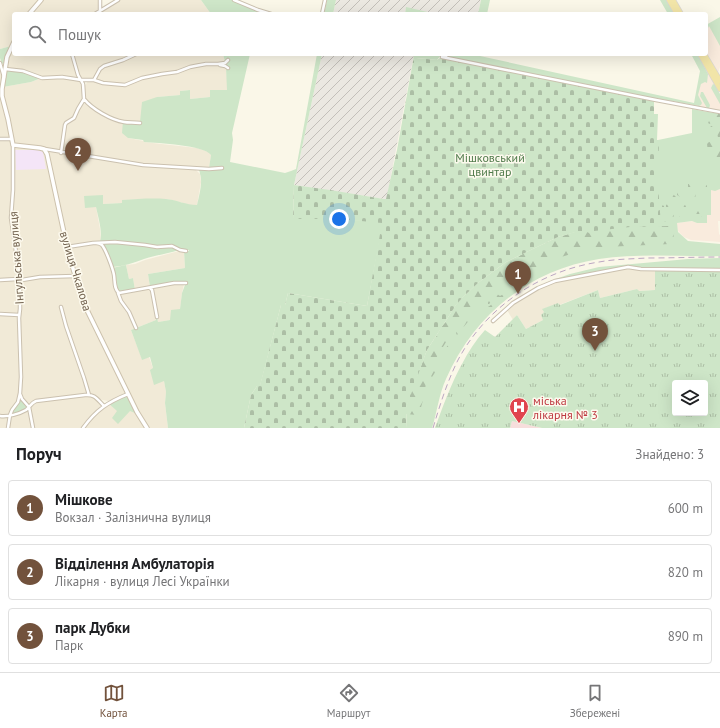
<!DOCTYPE html>
<html lang="uk">
<head>
<meta charset="utf-8">
<style>
	body { margin:0; font-family:"PT Sans",sans-serif; background:#f2f2f2; color:#202124 }
	.controls { position:absolute; right:12px; bottom:12px; display:grid; overflow:hidden; border-radius:4px; box-shadow:0 4px 16px #0002 }
	.controls button { width:36px; height:36px; display:grid; place-items:center; padding:0; border:0; border-bottom:1px solid #e0e0e0; background:#fff; color:#202124; font:20px sans-serif }
	.you { position:absolute; left:339px; top:219px; width:14px; height:14px; margin:-10px; border:3px solid #fff; border-radius:50%; background:#1a73e8; box-shadow:0 0 0 6px #1a73e833 }
	.badge { display:grid; place-items:center; width:26px; height:26px; border-radius:50%; background:#72523c; color:#fff; font-size:13px; font-weight:700 }
	.pin { position:absolute; translate:-50% -33px; filter:drop-shadow(0 1px 2px #0008) }
	.pin::after { content:''; position:absolute; top:21px; width:14px; height:12px; background:inherit; clip-path:polygon(0 0,100% 0,50% 100%) }
	.list { margin:0; padding:0; list-style:none }
	h2 { display:flex; justify-content:space-between; align-items:center; height:52px; margin:0; padding:0 16px; font-size:17px }
	h2 small { font-size:13px; font-weight:400; color:#757577 }
	.list li { display:grid; grid-template-columns:26px 1fr auto; gap:12px; align-items:center; box-sizing:border-box; height:56px; margin:0 8px 8px; padding:0 8px; border:1px solid #e0e0e0; border-radius:4px }
	.list b { display:block; font-size:15px; white-space:nowrap }
	.list p { margin:0; font-size:13px; white-space:nowrap; color:#757577 }
	.list em { font-size:13px; font-style:normal; color:#757577 }
	.icon { flex:none; width:22px; height:22px; fill:none; stroke:currentColor; stroke-width:2; stroke-linecap:round; stroke-linejoin:round }
	.map { position:relative; flex:none; width:720px; height:428px; overflow:hidden }
	.search { position:absolute; background:#fff; box-shadow:0 4px 16px #0002; left:12px; right:12px; top:12px; height:44px; display:flex; align-items:center; gap:10px; box-sizing:border-box; padding:0 14px; border-radius:4px; color:#757577; font-size:15px }
	.sheet { height:244px; background:#fff }
	nav { display:flex; justify-content:space-around; align-items:center; box-sizing:border-box; height:56px; border-top:1px solid #e0e0e0; background:#fff; font-size:11px; color:#757577 }
	nav a { display:grid; justify-items:center; gap:2px }
	nav .on { color:#72523c }
	.map>svg:first-child { display:block }
	.residential { fill:#f1ead7 }
	.commercial { fill:#f9ebdd }
	.industrial { fill:url(#industrial-furrows) }
	.education { fill:#f4e5f7 }
	.medical { fill:#f7dedc }
	.grass { fill:#cee6c8 }
	.forest { fill:url(#forest-firs) }
	.cemetery { fill:url(#cemetery-stones) }
	.park { fill:url(#park-tufts); fill-rule:evenodd }
	.lines { fill:none; stroke-linecap:round; stroke-linejoin:round }
	.street-casing { stroke:#cbc1af; stroke-width:4.5 }
	.secondary-casing { stroke:#cdc2ad; stroke-width:5.5 }
	.primary-casing { stroke:#dad6d1; stroke-width:6 }
	.street { stroke:#fff; stroke-width:2.5 }
	.secondary { stroke:#fff; stroke-width:3.5 }
	.primary { stroke:#f2e5a8; stroke-width:4.5 }
	.rail { stroke:#bca7c3; stroke-width:1; stroke-dasharray:6 4; stroke-linecap:butt }
	.labels { text-anchor:middle; dominant-baseline:central; stroke-width:3; stroke-linejoin:round; paint-order:stroke }
	.park-label { font-size:12px; fill:#507b4b; stroke:#fdfaee }
	.street-label { font-size:12px; fill:#72624f; stroke:#fdfaee }
	.health-label { font-size:12px; fill:#be3a42; stroke:#fdfaee; text-anchor:start }
</style>
</head>
<body>
<div class="map">
<svg width="720" height="428" viewBox="0 0 720 428">
	<defs>
		<pattern id="industrial-furrows" width="10" height="10" patternUnits="userSpaceOnUse"><rect width="10" height="10" fill="#ebe8e1"/><path d="M-1 1l2-2M0 10L10 0M9 11l2-2" fill="none" stroke="#c3bfb9"/></pattern>
		<pattern id="forest-firs" width="22" height="20" patternUnits="userSpaceOnUse"><rect width="22" height="20" fill="#cee6c8"/><path d="M5 1l3.5 6h-7zM16 11l3.5 6h-7z" fill="#acbea5"/></pattern>
		<pattern id="cemetery-stones" width="16" height="16" patternUnits="userSpaceOnUse"><rect width="16" height="16" fill="#cee6c8"/><path d="M2 7V4a2 2 0 0 1 4 0v3zM10 15v-3a2 2 0 0 1 4 0v3z" fill="#acbea5"/></pattern>
		<pattern id="park-tufts" width="24" height="20" patternUnits="userSpaceOnUse"><rect width="24" height="20" fill="#cee6c8"/><path d="M3 7l-1-3M5 7V3M7 7l1-3M15 17l-1-3M17 17v-4M19 17l1-3" fill="none" stroke="#acbea5"/></pattern>
	</defs>
	<rect width="100%" height="100%" fill="#faf7e8"/>
	<path class="residential" d="M 0,0 L 37,0 L 38,2 L 28,14 L 14,14 L 14,40 L 11,46 L 0,49 Z
		M 41,0 L 100,0 L 99,11 L 94,14 L 30,14 Z
		M 119,0 L 201,0 L 211,14 L 96,14 Z
		M 14,44 L 14,54 L 72,54 L 78,75 L 75,78 L 42,77 L 7,69 L 8,57 Z
		M 73,54 L 135,54 L 130,57 L 103,66 L 94,79 L 83,80 L 80,78 Z
		M 137,54 L 223,54 L 225,62 L 211,63 L 181,70 L 142,77 L 134,80 L 126,85 L 103,83 L 96,79 L 102,68 Z
		M 206,64 L 218,65 L 226,68 L 228,90 L 210,90 L 210,97 L 190,99 L 190,90 L 180,91 L 180,95 L 157,97 L 140,122 L 126,122 L 112,118 L 89,104 L 84,99 L 84,87 L 88,81 L 94,81 L 125,86 L 138,79 L 171,73 L 186,69 Z
		M 0,66 L 3,77 L 1,89 L 8,119 L 10,137 L 8,138 L 0,139 Z
		M 41,78 L 61,78 L 80,80 L 82,84 L 83,99 L 75,116 L 66,122 L 60,151 L 14,144 L 3,96 L 3,87 L 31,82 Z
		M 85,101 L 109,118 L 123,123 L 128,138 L 144,141 L 144,142 L 197,148 L 209,152 L 211,155 L 209,169 L 143,164 L 62,152 L 65,124 L 73,120 L 78,109 L 83,102 Z
		M 0,140 L 8,140 L 10,141 L 11,145 L 12,190 L 10,218 L 19,277 L 18,279 L 0,280 Z
		M 14,147 L 40,148 L 44,151 L 73,274 L 72,275 L 21,279 L 12,217 Z
		M 48,151 L 142,166 L 196,170 L 200,174 L 201,182 L 197,205 L 190,205 L 168,199 L 122,200 L 122,203 L 103,204 L 96,207 L 100,229 L 101,242 L 68,246 L 47,153 Z
		M 98,243 L 103,247 L 111,268 L 119,297 L 128,312 L 135,329 L 131,330 L 142,359 L 149,357 L 153,368 L 164,381 L 166,392 L 165,403 L 168,428 L 148,428 L 138,411 L 86,306 L 70,256 L 69,248 Z
		M 179,251 L 184,251 L 185,268 L 148,274 L 150,287 L 135,290 L 133,278 L 129,279 L 126,265 L 135,264 L 145,260 Z
		M 626,268 L 655,269 L 655,290 L 638,291 L 637,289 L 600,298 L 598,290 L 559,305 L 559,303 L 543,309 L 544,312 L 543,320 L 526,329 L 517,315 L 513,320 L 507,310 L 513,304 L 535,288 L 550,281 L 551,283 L 589,276 Z
		M 74,276 L 81,297 L 126,394 L 108,401 L 98,399 L 91,394 L 36,401 L 28,404 L 25,402 L 23,399 L 21,392 L 19,318 L 21,281 L 40,277 Z
		M 0,280 L 19,280 L 20,286 L 19,314 L 0,314 Z
		M 174,283 L 184,284 L 182,293 L 180,310 L 170,320 L 158,322 L 152,288 Z
		M 149,289 L 151,290 L 156,317 L 156,320 L 136,328 L 129,312 L 122,301 L 119,294 L 121,294 Z
		M 0,315 L 17,316 L 18,318 L 20,359 L 19,393 L 17,402 L 12,409 L 7,428 L 0,428 Z
		M 89,395 L 94,397 L 103,406 L 83,428 L 33,428 L 30,409 L 33,404 L 37,402 Z
		M 108,403 L 118,411 L 118,423 L 130,410 L 136,412 L 146,428 L 84,428 L 90,420 Z
		M 28,410 L 32,428 L 8,428 L 11,416 Z"/>
	<path class="commercial" d="M 709,25 L 720,42 L 720,67 L 718,73 L 706,52 L 706,26 Z
		M 708,72 L 720,94 L 720,110 L 717,110 L 698,107 L 701,105 L 697,96 L 699,89 L 701,84 Z
		M 720,189 L 720,221 L 718,221 L 718,222 L 719,234 L 720,235 L 720,242 L 707,241 L 691,240 L 684,237 L 678,231 L 676,223 L 693,221 L 697,223 L 707,215 L 711,215 L 711,190 Z"/>
	<path class="industrial" d="M 336,0 L 481,0 L 478,14 L 436,14 L 406,8 L 405,14 L 333,14 Z
		M 322,54 L 414,54 L 387,197 L 386,199 L 384,199 L 294,185 Z"/>
	<path class="education" d="M 15,150 L 38,150 L 43,152 L 46,169 L 16,170 Z"/>
	<path class="medical" d="M 512,421 L 542,428 L 510,428 Z"/>
	<path class="grass" d="M 201,0 L 233,0 L 269,14 L 211,14 Z
		M 327,0 L 336,0 L 333,14 L 324,14 Z
		M 481,0 L 490,0 L 487,14 L 478,14 Z
		M 660,0 L 668,0 L 676,14 L 668,14 Z
		M 406,7 L 436,14 L 405,14 Z
		M 720,17 L 720,46 L 709,26 L 708,28 L 707,27 L 706,28 L 706,25 Z
		M 11,46 L 4,63 L 2,64 L 0,58 L 0,49 Z
		M 223,54 L 250,54 L 232,133 L 233,140 L 230,162 L 285,173 L 291,171 L 296,169 L 317,54 L 322,54 L 294,185 L 293,218 L 304,219 L 340,219 L 383,222 L 367,306 L 288,293 L 285,305 L 281,305 L 260,386 L 257,386 L 251,395 L 244,428 L 168,428 L 165,403 L 166,392 L 164,381 L 154,385 L 150,370 L 153,368 L 150,357 L 142,360 L 131,330 L 156,320 L 156,317 L 157,317 L 158,322 L 170,320 L 171,310 L 180,309 L 182,293 L 185,285 L 183,283 L 174,282 L 150,287 L 148,274 L 185,268 L 184,251 L 189,251 L 189,250 L 183,250 L 176,247 L 169,245 L 157,247 L 145,244 L 115,242 L 105,242 L 145,245 L 157,247 L 169,246 L 176,248 L 179,250 C 168,254 155,255 144,259 C 134,263 123,266 113,267 L 106,251 L 101,244 L 104,242 L 100,242 C 103,232 98,217 96,207 L 85,208 L 84,196 L 103,195 L 103,204 L 122,203 L 122,200 C 137,199 152,198 166,199 C 177,200 186,205 197,205 C 199,196 203,182 200,174 C 200,172 199,170 198,168 L 209,168 L 211,155 C 204,145 158,143 144,142 L 143,140 L 128,138 L 122,133 L 123,121 L 140,122 L 142,102 L 157,97 L 180,95 L 180,91 L 190,90 L 190,99 L 210,97 L 210,90 L 227,90 L 226,68 L 225,66 L 218,65 L 217,64 L 225,62 Z
		M 414,54 L 441,54 L 441,55 L 437,60 L 417,58 L 413,61 Z
		M 444,54 L 480,54 L 480,56 L 694,103 L 700,71 L 691,54 L 698,54 L 708,74 L 707,83 L 705,82 L 701,84 L 698,95 L 702,103 L 701,105 L 699,106 L 655,98 L 654,99 L 449,58 Z
		M 8,70 L 23,72 L 41,78 L 31,82 L 3,87 L 6,71 Z
		M 713,84 L 715,85 L 720,94 L 720,104 L 711,88 Z
		M 701,92 L 703,92 L 710,105 L 709,109 L 707,108 L 700,96 Z
		M 692,109 L 713,113 L 714,112 L 720,113 L 720,189 L 715,191 L 711,190 L 711,215 L 707,215 L 707,223 L 697,223 L 692,221 L 677,223 L 678,232 L 688,241 L 720,244 L 720,256 C 680,257 639,253 599,259 C 529,270 474,315 446,379 C 439,394 437,412 432,428 L 407,428 L 406,408 L 427,350 L 456,305 L 463,297 L 478,283 L 506,262 L 558,237 L 576,232 L 656,171 L 658,140 L 692,133 Z
		M 720,258 L 720,269 L 642,268 L 628,267 L 551,282 L 550,281 L 570,274 L 599,267 L 688,259 Z
		M 126,265 L 129,279 L 133,278 L 135,290 L 122,293 L 118,291 L 112,268 Z
		M 20,395 L 28,407 L 27,408 L 20,412 L 12,414 L 11,413 L 18,402 Z
		M 127,395 L 136,412 L 135,413 L 130,411 L 118,424 L 112,418 L 117,411 L 108,403 Z"/>
	<path class="forest" d="M 707,112 C 711,113 716,113 720,114 L 720,159 L 719,160 L 720,162 L 719,163 C 715,162 713,158 712,154 L 714,152 L 714,151 L 711,148 L 710,149 L 710,152 L 708,152 C 708,151 707,145 707,143 L 712,141 L 710,136 L 714,140 L 718,137 L 717,134 L 715,133 L 716,129 L 711,130 L 710,129 L 710,127 L 715,124 L 715,121 L 713,120 L 711,123 L 709,124 L 708,122 L 709,119 L 706,116 Z
		M 697,177 L 698,177 L 699,181 L 703,180 L 704,185 L 707,185 L 707,190 L 705,190 L 702,186 L 701,191 L 700,191 L 699,187 L 701,185 L 699,183 L 697,188 L 696,189 L 696,194 L 695,198 L 691,199 L 690,196 L 684,192 L 689,194 L 690,193 L 688,190 L 688,184 L 695,184 L 696,178 Z
		M 682,179 L 684,180 C 685,184 682,183 680,186 L 682,193 L 682,203 L 686,206 L 682,217 L 683,220 L 681,222 L 680,221 L 679,216 L 681,213 L 678,208 L 679,196 L 677,195 L 677,186 L 676,181 L 676,180 Z
		M 670,186 L 671,186 C 675,188 674,191 673,194 L 676,197 L 674,201 L 677,207 L 675,210 L 671,209 L 671,196 L 670,191 Z
		M 668,204 L 669,204 L 671,213 L 674,215 L 672,221 L 670,222 L 668,220 L 667,222 L 662,221 L 661,224 L 660,220 L 662,219 L 662,205 L 664,206 L 665,218 L 666,220 L 666,205 Z
		M 692,208 L 697,209 L 699,211 L 702,210 L 703,211 L 704,217 L 702,218 L 701,218 L 702,215 L 701,213 L 699,214 L 691,214 L 690,212 L 691,209 Z
		M 670,226 L 674,228 C 675,233 673,241 670,244 L 604,247 L 571,254 L 548,261 L 518,278 L 492,296 L 476,312 L 457,335 L 456,333 C 459,328 465,323 466,318 L 464,317 L 451,334 L 433,363 L 429,368 L 425,389 L 424,397 L 419,414 L 417,415 L 406,414 L 406,408 L 410,394 L 427,351 L 435,339 L 442,326 L 446,322 L 456,305 L 464,296 L 467,294 L 477,284 L 493,272 L 521,255 L 559,237 L 575,232 L 587,232 L 591,234 L 594,231 L 630,227 Z
		M 507,292 L 508,293 L 505,297 L 509,296 L 494,309 L 493,307 L 484,313 L 484,312 C 486,310 486,308 488,307 C 491,305 492,305 492,301 L 489,304 L 488,304 L 488,301 L 497,294 L 500,296 Z
		M 451,340 L 452,341 C 450,345 448,347 445,351 C 442,356 441,362 439,366 C 437,369 434,374 432,377 L 431,376 L 434,367 L 438,363 L 442,353 L 449,344 Z"/>
	<path class="cemetery" d="M 416,58 L 437,60 L 440,58 L 654,101 L 654,114 L 658,114 L 657,140 L 658,140 L 659,146 L 657,171 L 661,226 L 630,227 L 594,231 L 576,232 L 558,237 L 506,262 L 478,283 L 463,297 L 456,305 L 427,350 L 406,408 L 407,428 L 244,428 L 251,395 L 257,386 L 260,385 L 281,305 L 285,305 L 288,293 L 367,306 L 382,223 L 340,219 L 293,219 L 294,185 L 330,190 L 384,199 L 386,199 L 397,150 L 413,61 Z"/>
	<path class="park" d="M 655,269 L 720,271 L 720,428 L 542,428 L 512,421 L 510,428 L 435,428 C 443,406 451,384 462,364 C 468,352 476,340 485,330 L 495,337 L 517,315 L 526,329 L 543,320 L 541,315 L 544,312 L 542,309 L 558,303 L 560,305 L 598,290 L 600,298 L 637,289 L 639,291 L 655,290 ZM 675,383 L 705,383 L 705,413 L 675,413 Z"/>
	<g class="lines">
		<defs>
			<path id="street" d="M 234,0 L 258,10 L 271,14
				M 100,11 L 100,0
				M 95,14 L 118,0
				M 322,14 L 325,0
				M 443,54 L 447,58
				M 442,57 L 656,100 L 720,112
				M 0,63 L 4,77
				M 220,65 L 225,66 L 228,68
				M 5,69 L 23,71 L 42,78 L 62,77 L 75,79 L 81,80 L 94,80 L 103,83 L 125,85 L 142,78 L 162,74 L 177,72 L 190,67 L 195,66 L 206,64 L 218,64 L 225,63 L 228,60
				M 94,80 L 100,69 L 104,66 L 123,60 L 136,54
				M 84,99 C 92,109 111,120 124,122 C 129,123 134,122 140,123
				M 0,139 L 11,139
				M 45,149 L 143,165 L 209,169 L 222,168
				M 61,153 L 65,125 L 66,123 L 74,118 L 78,109 L 84,99 L 83,84 L 78,75 L 72,54
				M 96,243 C 99,243 99,243 102,245 C 106,250 113,269 114,275 C 115,282 114,289 119,293 L 174,283 L 186,283
				M 67,247 L 93,243 L 115,242 L 145,245 L 157,247 L 172,246 L 180,250 L 186,251
				M 0,280 L 18,279 L 22,280 L 40,277 L 75,276
				M 150,288 L 152,290 L 157,317
				M 118,293 L 121,301 L 129,312 L 136,328
				M 61,307 L 66,326 L 84,378 L 89,395
				M 0,314 L 19,315
				M 493,321 L 513,303 L 538,288 L 555,281 L 628,267 L 641,269 L 720,270
				M 20,394 L 22,399 L 29,407 L 33,428
				M 0,416 C 8,417 19,414 26,410 C 30,407 31,403 36,401 L 85,395 C 95,394 97,399 104,406
				M 8,428 L 10,415 L 12,410 L 18,402 L 20,393 L 21,377 L 19,318 L 20,309 L 20,279 L 11,218 L 13,190 L 13,145
				M 83,428 C 96,410 108,402 128,394"/>
			<path id="secondary" d="M 29,14 L 41,0
				M 14,42 L 7,57 L 2,89 L 2,96 L 8,119 L 13,145 L 40,148 L 44,149 L 47,154 L 69,256 L 85,306 L 137,412 L 147,428"/>
			<path id="primary" d="M 669,0 L 677,14
				M 673,0 L 681,14
				M 700,54 L 720,89
				M 704,54 L 720,81"/>
		</defs>
		<use href="#street" class="street-casing"/>
		<use href="#secondary" class="secondary-casing"/>
		<use href="#primary" class="primary-casing"/>
		<use href="#street" class="street"/>
		<use href="#secondary" class="secondary"/>
		<use href="#primary" class="primary"/>
		<path class="rail" d="M 433,428 C 440,405 447,382 458,360 C 486,307 540,271 599,262 C 615,259 631,259 647,258 C 672,258 696,257 720,257"/>
	</g>
	<defs>
		<symbol id="hospital-pin" viewBox="-11 -11 22 30"><path d="M0 17L-7.5 6A9.5 9.5 0 1 1 7.5 6Z" fill="#e0444e" stroke="#fdfaee"/><path d="M-5-5h3v3.5h4V-5h3V5h-3V1.5h-4V5h-3Z" fill="#fff"/></symbol>
	</defs>
	<g fill-rule="evenodd">
		<use href="#hospital-pin" x="508" y="396" width="22" height="30"/>
	</g>
	<g class="labels">
		<g class="park-label">
			<text x="490" y="157">Мішковський<tspan x="490" dy="14">цвинтар</tspan></text>
		</g>
		<g class="street-label">
			<text transform="translate(16 258) rotate(-94)">Інгульська вулиця</text>
			<text transform="translate(76 271) rotate(73)">вулиця Чкалова</text>
		</g>
		<g class="health-label">
			<text x="533" y="400">міська<tspan x="533" dy="14">лікарня № 3</tspan></text>
		</g>
	</g>
</svg>
<div class="controls">
<button><svg class="icon" aria-label="layers" viewBox="0 0 24 24"><path d="M12 4l9 5-9 5-9-5zM3 14l9 5 9-5"/></svg></button>
</div>
<div class="you"></div>
<div class="pin badge" style="left:518px;top:294px">1</div>
<div class="pin badge" style="left:78px;top:171px">2</div>
<div class="pin badge" style="left:595px;top:351px">3</div>
<div class="search"><svg class="icon" aria-label="search" viewBox="0 0 24 24"><circle cx="10" cy="10" r="6"/><path d="M15 15l6 6"/></svg>Пошук</div>
</div>
<section class="sheet">
<h2>Поруч<small>Знайдено: 3</small></h2>
<ul class="list">
<li><span class="badge">1</span><div><b>Мішкове</b><p>Вокзал · Залізнична вулиця</p></div><em>600 m</em></li>
<li><span class="badge">2</span><div><b>Відділення Амбулаторія</b><p>Лікарня · вулиця Лесі Українки</p></div><em>820 m</em></li>
<li><span class="badge">3</span><div><b>парк Дубки</b><p>Парк</p></div><em>890 m</em></li>
</ul>
</section>
<nav>
<a class="on"><svg class="icon" aria-label="map" viewBox="0 0 24 24"><path d="M3 6l6-2 6 2 6-2v14l-6 2-6-2-6 2zM9 4v14M15 6v14"/></svg>Карта</a>
<a><svg class="icon" aria-label="directions" viewBox="0 0 24 24"><path d="M12 3l9 9-9 9-9-9zM9 14v-3h6M13 9l2 2-2 2"/></svg>Маршрут</a>
<a><svg class="icon" aria-label="saved" viewBox="0 0 24 24"><path d="M7 4h10v16l-5-4-5 4z"/></svg>Збережені</a>
</nav>
</body>
</html>
